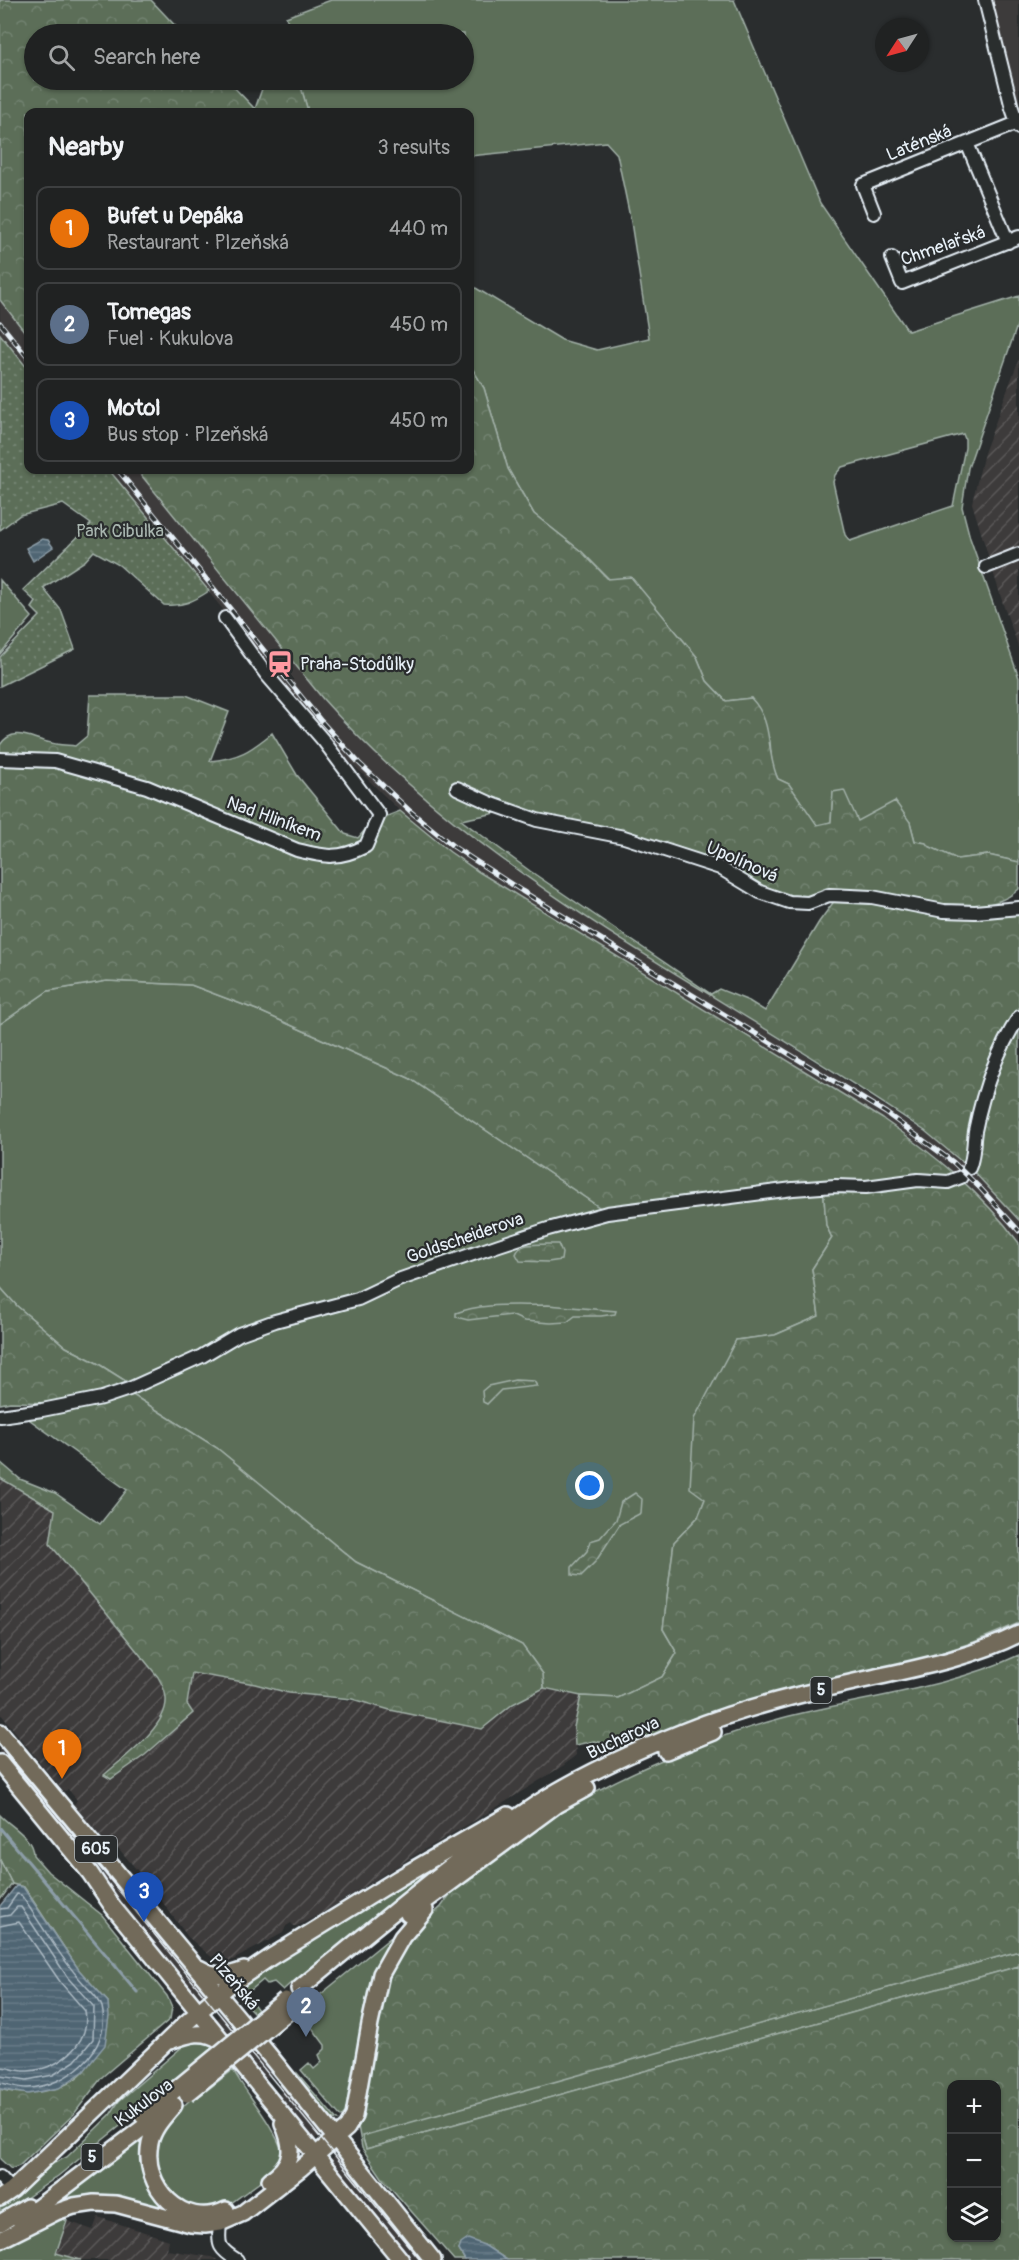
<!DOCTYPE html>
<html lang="en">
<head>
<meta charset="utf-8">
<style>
	body { margin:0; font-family:Pangolin,sans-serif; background:#282a2a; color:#f1f3f6 }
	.controls { position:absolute; right:18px; bottom:18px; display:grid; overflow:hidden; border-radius:12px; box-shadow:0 2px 4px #0004 }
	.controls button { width:54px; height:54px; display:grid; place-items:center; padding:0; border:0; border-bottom:2px solid #3d3f40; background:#202222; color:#f1f3f6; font:30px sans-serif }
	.compass { position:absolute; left:875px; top:18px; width:54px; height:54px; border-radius:50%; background:#202222; box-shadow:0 2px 4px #0004; rotate:234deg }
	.you { position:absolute; left:590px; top:1486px; width:21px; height:21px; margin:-15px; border:4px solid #fff; border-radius:50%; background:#1a73e8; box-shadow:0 0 0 9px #1a73e833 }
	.badge { display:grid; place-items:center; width:39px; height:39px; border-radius:50%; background:#ff9aa2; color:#fff; font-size:20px; font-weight:700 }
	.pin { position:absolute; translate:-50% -50px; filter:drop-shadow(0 2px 3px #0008) }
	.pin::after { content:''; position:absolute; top:32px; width:21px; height:18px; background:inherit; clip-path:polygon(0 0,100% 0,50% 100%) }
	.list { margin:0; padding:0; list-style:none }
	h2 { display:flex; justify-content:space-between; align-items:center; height:78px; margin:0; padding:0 24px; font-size:26px }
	h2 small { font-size:20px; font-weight:400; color:#a2a4a5 }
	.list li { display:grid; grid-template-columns:39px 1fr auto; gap:18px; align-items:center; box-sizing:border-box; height:84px; margin:0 12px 12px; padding:0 12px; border:2px solid #3d3f40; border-radius:12px }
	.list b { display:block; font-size:22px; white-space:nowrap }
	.list p { margin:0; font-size:20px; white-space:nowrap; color:#a2a4a5 }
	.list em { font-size:20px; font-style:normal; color:#a2a4a5 }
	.icon { flex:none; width:33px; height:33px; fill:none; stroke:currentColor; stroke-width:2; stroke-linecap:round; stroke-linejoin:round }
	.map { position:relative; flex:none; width:1019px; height:2260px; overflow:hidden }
	.search { position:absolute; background:#202222; box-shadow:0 2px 4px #0004; left:24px; top:24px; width:450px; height:66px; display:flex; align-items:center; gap:15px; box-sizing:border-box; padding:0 21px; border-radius:33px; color:#a2a4a5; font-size:22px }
	.panel { position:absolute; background:#202222; box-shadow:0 2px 4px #0004; left:24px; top:108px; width:450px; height:366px; border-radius:12px }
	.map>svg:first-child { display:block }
	.built { fill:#3e3b3b }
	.industrial { fill:url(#industrial-furrows) }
	.green { fill:#5b6e58; stroke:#a2b0a8; stroke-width:1.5; fill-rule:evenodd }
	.forest { fill:url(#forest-crowns); stroke:#a2b0a8; stroke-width:1.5; fill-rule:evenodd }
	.park { fill:url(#park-dots); stroke:#a2b0a8; stroke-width:1.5 }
	.water { fill:url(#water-rules); stroke:#8c9da8; stroke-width:1.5 }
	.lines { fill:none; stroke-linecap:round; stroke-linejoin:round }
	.shore { stroke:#abb9c3; stroke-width:1.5 }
	.stream { stroke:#8c9da8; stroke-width:3 }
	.minor-casing { stroke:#e8f1f8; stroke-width:16 }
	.major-casing { stroke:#e8f1f8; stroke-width:20 }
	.minor { stroke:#2a2d2e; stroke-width:12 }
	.major { stroke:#726b5a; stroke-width:15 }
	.tram { stroke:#e8f1f8; stroke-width:1.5 }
	.rail-casing { stroke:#e8f1f8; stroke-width:5 }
	.rail { stroke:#2a2d2e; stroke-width:3; stroke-dasharray:9; stroke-linecap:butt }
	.major-bridge-casing { stroke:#e8f1f8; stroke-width:20; stroke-linecap:butt }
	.major-bridge { stroke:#726b5a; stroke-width:15 }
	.labels { text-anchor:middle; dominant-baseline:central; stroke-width:4.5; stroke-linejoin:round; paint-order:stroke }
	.shield { fill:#2a2d2e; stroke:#afb6bb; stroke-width:1.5 }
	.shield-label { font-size:16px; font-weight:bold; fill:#e8f1f8 }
	.street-label { font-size:18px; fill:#e8f1f8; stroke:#2a2d2e }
	.park-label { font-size:18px; fill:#a9b6b0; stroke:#2a2d2e }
	.poi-label { font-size:18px; fill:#e8f1f8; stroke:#2a2d2e; text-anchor:start }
</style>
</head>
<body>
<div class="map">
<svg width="1019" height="2260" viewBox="0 0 1019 2260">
	<defs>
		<pattern id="industrial-furrows" width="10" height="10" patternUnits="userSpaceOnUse" patternTransform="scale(1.5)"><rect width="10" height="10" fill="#3e3b3b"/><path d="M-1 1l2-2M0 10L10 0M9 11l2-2" fill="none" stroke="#5a5858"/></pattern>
		<pattern id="forest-crowns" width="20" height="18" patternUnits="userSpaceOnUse" patternTransform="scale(1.5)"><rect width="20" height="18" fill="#5b6e58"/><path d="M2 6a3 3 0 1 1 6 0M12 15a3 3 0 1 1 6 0" fill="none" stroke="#738371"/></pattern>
		<pattern id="park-dots" width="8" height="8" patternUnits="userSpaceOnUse" patternTransform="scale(1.5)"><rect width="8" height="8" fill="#5b6e58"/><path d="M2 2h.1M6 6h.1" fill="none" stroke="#738371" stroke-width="1.8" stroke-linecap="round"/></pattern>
		<pattern id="water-rules" width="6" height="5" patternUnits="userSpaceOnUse" patternTransform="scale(1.5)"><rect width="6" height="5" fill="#4f6573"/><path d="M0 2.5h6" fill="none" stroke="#687c88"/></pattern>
	</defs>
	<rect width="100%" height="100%" fill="#2a2d2e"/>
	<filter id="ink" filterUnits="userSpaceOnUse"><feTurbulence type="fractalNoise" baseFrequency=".0167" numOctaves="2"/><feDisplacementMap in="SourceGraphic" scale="12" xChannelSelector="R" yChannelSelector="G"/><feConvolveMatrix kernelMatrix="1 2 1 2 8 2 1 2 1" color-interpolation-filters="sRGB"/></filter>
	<g filter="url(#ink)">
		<path class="built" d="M 993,0 L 1019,0 L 1019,103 L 996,14 Z
			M 0,300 L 28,336 L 28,369 L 0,334 Z
			M 109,470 L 137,470 L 347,727 L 403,779 L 450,819 L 515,870 L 925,1132 L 974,1172 L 1019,1220 L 1019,1243 L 965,1182 L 917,1143 L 825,1083 L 479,872 L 450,852 L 406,817 L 337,749 Z
			M 0,1740 L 86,1844 L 86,1847 L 79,1851 L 0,1757 Z
			M 108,1871 L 211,1994 L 199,2004 L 133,1923 L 100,1877 Z
			M 222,2014 L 271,2070 L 271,2075 L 265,2079 L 262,2079 L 214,2022 Z
			M 283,2089 L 288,2090 L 320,2130 L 320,2135 L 314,2140 L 311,2140 L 277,2097 Z
			M 336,2154 L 341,2156 L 426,2260 L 408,2260 L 329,2162 Z"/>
		<path class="industrial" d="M 1019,359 L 1019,648 L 1004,607 L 972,503 L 984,453 Z
			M 0,1478 L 55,1510 L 164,1688 L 167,1700 L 161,1720 L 154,1729 L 105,1775 L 111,1779 L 145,1755 L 193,1713 L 187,1705 L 192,1673 L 196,1673 L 255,1684 L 289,1693 L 361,1702 L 505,1710 L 544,1688 L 581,1696 L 574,1727 L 576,1755 L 564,1765 L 486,1814 L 410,1858 L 319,1915 L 295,1927 L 291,1923 L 286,1926 L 283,1933 L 227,1963 L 214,1959 L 188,1937 L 150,1885 L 119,1849 L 106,1843 L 74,1805 L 77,1800 L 68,1789 L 64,1792 L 0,1713 Z
			M 98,2217 L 169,2240 L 167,2250 L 211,2257 L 218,2260 L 81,2260 L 56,2253 L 67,2221 L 93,2230 Z"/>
		<path class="green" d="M 331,0 L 734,0 L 820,203 L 908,331 L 1019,296 L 1019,320 L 968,468 L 962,507 L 970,538 L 1019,678 L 1019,862 L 988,855 L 957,859 L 928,846 L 925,843 L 915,841 L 910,822 L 857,821 L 833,792 L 831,822 L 817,826 L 789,784 L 778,779 L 772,766 L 770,741 L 751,698 L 726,701 L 707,681 L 697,657 L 631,578 L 609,579 L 582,552 L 534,514 L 508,469 L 484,388 L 470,365 L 470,268 L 474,287 L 562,340 L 597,350 L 649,338 L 631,222 L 617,154 L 606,142 L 470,156 L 470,112 L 308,112 L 299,80 L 464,80 L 464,34 L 293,34 L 286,17 ZM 963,434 L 965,439 L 965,448 L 953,506 L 850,541 L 845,535 L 833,482 L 835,475 L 842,467 Z
			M 0,580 L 32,617 L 0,654 Z
			M 107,981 L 191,985 L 257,1010 L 409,1078 L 605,1211 L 823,1183 L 826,1225 L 832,1238 L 812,1269 L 819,1316 L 775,1335 L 736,1340 L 705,1499 L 698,1517 L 674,1542 L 663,1629 L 677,1653 L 662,1677 L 618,1698 L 581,1696 L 544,1688 L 543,1674 L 522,1645 L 356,1562 L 217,1448 L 128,1392 L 132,1385 L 97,1363 L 66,1347 L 17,1306 L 0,1287 L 0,1024 L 48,991 Z
			M 472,1841 L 295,1984 L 292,1982 L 283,1990 L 274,1982 L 267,1984 L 263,1980 L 246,1994 L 258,2010 L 254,2013 L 231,1989 L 253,1978 Z
			M 390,1938 L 391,1939 L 379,1961 L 369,1990 L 348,2110 L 341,2117 L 301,2070 L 309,2063 L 314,2069 L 322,2062 L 319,2055 L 325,2049 L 325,2045 L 301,2013 L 311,2004 L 310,2003 Z
			M 1019,1951 L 1019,1966 L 366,2149 L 362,2135 Z
			M 189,2041 L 206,2042 L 214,2046 L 175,2079 L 176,2081 L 58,2176 L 0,2216 L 0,2205 L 44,2168 L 67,2157 L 110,2115 L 119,2101 Z
			M 233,2070 C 249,2098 272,2122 283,2153 L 287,2154 L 267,2177 L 231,2203 L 214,2209 L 189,2207 L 167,2193 L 153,2157 L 163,2125 L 191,2099 L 193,2101 Z
			M 297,2073 L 337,2120 L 326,2117 L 296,2081 Z
			M 148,2128 C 141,2166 138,2186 171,2212 L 48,2208 Z
			M 57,2216 L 67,2221 L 56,2253 L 81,2260 L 0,2260 L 0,2246 Z"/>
		<path class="forest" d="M 0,0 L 151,0 L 183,34 L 34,34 L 34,80 L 227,80 L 255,109 L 265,80 L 299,80 L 308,111 L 28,112 L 28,336 L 0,300 Z
			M 470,365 L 484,388 L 508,469 L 534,514 L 582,552 L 608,579 L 631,577 L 697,657 L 707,681 L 726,701 L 751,698 C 775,723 765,751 778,779 L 789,784 L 817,825 L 831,822 L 833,792 L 844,790 L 858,821 L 895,801 L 910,822 L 915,841 L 926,843 L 928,846 L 957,859 L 988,855 L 1019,862 L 1019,889 C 1003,904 980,906 959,910 L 957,918 L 1019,915 L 1019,1220 L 974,1172 L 925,1131 C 723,992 488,885 323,699 L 137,470 L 470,470 ZM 501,812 L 652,850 L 711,869 L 809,907 L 835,898 L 835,900 L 819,922 L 765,1011 L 749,1001 L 719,989 L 711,994 L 530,871 L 461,820 Z
			M 90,695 L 186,695 L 229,712 L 210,761 C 239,758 250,751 272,733 L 297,775 L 345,834 L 358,838 L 372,822 L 400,811 L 450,852 L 479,872 L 883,1119 C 934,1154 982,1193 1019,1243 L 1019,1623 L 974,1642 L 910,1663 L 780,1693 L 694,1718 L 622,1748 L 594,1741 L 575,1745 L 574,1727 L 581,1696 L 618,1698 L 662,1677 L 677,1653 L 663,1629 L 674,1542 L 698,1517 L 705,1499 L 690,1488 L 694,1419 L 736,1340 L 775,1335 L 819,1316 L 812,1269 L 832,1238 L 826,1225 L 823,1183 L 605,1211 L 409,1078 L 257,1010 L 191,985 L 107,981 L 48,991 L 0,1024 L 0,745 C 13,726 30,738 47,742 C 56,745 66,745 75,746 L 87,736 Z
			M 546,1244 L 558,1244 L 562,1253 L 561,1260 L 548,1262 L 520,1261 L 516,1254 C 520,1242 536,1245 546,1244 Z
			M 0,1287 L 17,1306 L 66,1347 L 97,1363 L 132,1385 L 59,1403 L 10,1402 L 0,1404 Z
			M 548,1305 L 616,1311 L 615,1314 L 601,1316 L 575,1316 L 567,1322 L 551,1323 L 524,1321 L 511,1315 L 468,1320 L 456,1317 L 456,1313 C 484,1302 518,1306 548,1305 Z
			M 515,1380 L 534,1381 L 537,1386 L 501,1390 L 487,1404 L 483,1402 L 482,1391 L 488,1386 Z
			M 128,1392 L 217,1448 L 356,1562 L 522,1645 L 543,1674 L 544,1688 L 513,1704 L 482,1729 L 390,1710 L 352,1699 L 289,1693 L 255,1684 L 192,1673 L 187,1704 L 193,1713 L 145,1755 L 111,1779 L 104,1775 C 123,1758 168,1726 166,1699 C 166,1691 162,1684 158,1677 L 50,1544 L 55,1510 L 0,1478 L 0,1462 L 20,1479 L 55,1493 L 100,1524 L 127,1490 L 26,1417 Z
			M 635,1493 L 642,1499 L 641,1513 L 620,1524 L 596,1561 L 581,1576 L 572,1575 L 572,1567 L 587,1551 L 590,1541 L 600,1538 L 616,1520 L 621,1502 Z
			M 1019,1655 L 1019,1951 L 362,2136 L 366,2149 L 1019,1966 L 1019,2260 L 507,2260 L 484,2245 L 459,2250 L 465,2260 L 454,2260 L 383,2179 L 362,2148 L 358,2126 L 362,2118 L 378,2026 L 388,1977 L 409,1942 L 425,1921 L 441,1907 L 451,1893 C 487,1866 523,1837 561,1812 C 621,1773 712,1737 782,1718 C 859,1698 947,1689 1019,1655 ZM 952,2084 L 996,2084 L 996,2238 L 952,2238 Z
			M 0,1815 C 11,1827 33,1837 33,1855 L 48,1872 L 102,1915 L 167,1996 L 172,2007 L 170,2019 L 102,2077 L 74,2114 L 19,2166 L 11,2169 L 0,2159 L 0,2089 C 26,2097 63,2093 83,2072 C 89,2066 104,2013 108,2002 L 79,1970 L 24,1887 L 12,1884 L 0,1860 Z"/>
		<path class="park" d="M 0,334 L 28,369 L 28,470 L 109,470 L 209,591 C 194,601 182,607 164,605 L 119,565 L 94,551 L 85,561 L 43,588 L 61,610 L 75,649 L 0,686 L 0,657 L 40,616 L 32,608 L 36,602 L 23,590 L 91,524 L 63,504 L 20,515 L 0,530 Z
			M 0,1860 L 12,1884 L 0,1900 Z"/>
		<path class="water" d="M 42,539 L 48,540 L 53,547 L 33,561 L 26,548 Z
			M 16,1886 L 23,1887 L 79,1970 L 108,2002 L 109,2016 L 105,2045 L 84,2071 L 59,2088 L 28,2094 L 0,2089 L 0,1906 Z
			M 468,2239 L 484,2245 L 507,2260 L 465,2260 L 459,2250 L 461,2244 Z"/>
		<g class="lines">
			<path class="shore" d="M 0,1909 L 7,1908 L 17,1894 L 21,1895 C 42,1925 60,1958 85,1985 C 90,1991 100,1999 102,2007 C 112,2050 67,2087 27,2088 C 18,2088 9,2084 0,2083
				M 0,1917 L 10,1915 L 17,1907 L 21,1907 L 68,1978 L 94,2007 L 93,2039 L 75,2061 L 53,2075 L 27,2080 L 0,2076
				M 0,1926 L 19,1922 L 61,1983 L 85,2011 C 91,2044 59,2069 28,2071 C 18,2072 9,2067 0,2067"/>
			<path class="stream" d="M 0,1828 L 137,1992"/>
			<defs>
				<path id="minor" d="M 985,0 L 1012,108 L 1019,128
					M 967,143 L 1008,242
					M 874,213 L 863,185 L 1017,123
					M 892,258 L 902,283 L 1019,237
					M 986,567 L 1019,554
					M 0,759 L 55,761 L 147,787 L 297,850 C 326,857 338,860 366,846 L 379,815 L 323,740 L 266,674 L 225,618
					M 457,788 L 492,804 L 537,820 L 624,837 L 720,868 L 760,892 L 789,902 L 808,903 L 829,895 L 872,897 L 944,911 L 975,912 L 1019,908
					M 969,1168 C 974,1158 973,1143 975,1131 C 983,1091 996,1052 1019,1017
					M 0,1416 L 42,1410 L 102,1398 L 129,1389 L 202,1356 L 239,1334 L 275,1321 L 358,1299 L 398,1280 L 499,1245 L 548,1229 L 607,1213 L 793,1189 L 835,1186 L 866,1187 L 918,1180 L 948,1182 L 961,1177
					M 0,2177 L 12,2190
					M 219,2216 C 222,2241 211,2244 237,2260"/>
				<path id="major" d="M 0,1732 L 269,2055 L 433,2260
					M 666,1751 L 713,1732
					M 0,1763 L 90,1873 L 113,1907 L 401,2260
					M 408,1914 L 556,1805 L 587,1788
					M 199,1968 C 215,1977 227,1977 244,1970
					M 299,1989 C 377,1926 454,1859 538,1803 C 583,1774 635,1751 685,1731 C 745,1707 808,1692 872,1678 C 922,1667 973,1657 1019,1634
					M 170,2041 C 189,2034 204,2029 221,2041
					M 174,2105 C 164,2117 153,2128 150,2143 C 141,2186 183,2231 226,2210
					M 143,2116 L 180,2086
					M 270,2180 C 294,2163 294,2149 283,2123
					M 0,2198 L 12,2190 L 186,2023 L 227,1987 L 271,1957 L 399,1878 L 508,1815
					M 20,2221 L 161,2114
					M 0,2223 L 27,2207
					M 0,2240 L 56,2212 L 74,2206 L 94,2203 L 116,2204 L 191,2224 L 205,2225 L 220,2223 L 243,2213 L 301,2168 L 347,2128 L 354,2116 L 370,2024 L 381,1974 L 402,1937 L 425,1910"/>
			</defs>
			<use href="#minor" class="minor-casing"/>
			<use href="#major" class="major-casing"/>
			<use href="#minor" class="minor"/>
			<use href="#major" class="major"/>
			<path class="tram" d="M 0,1745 L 420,2260"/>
			<defs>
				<path id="rail" d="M 0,323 L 28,358
					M 118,470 L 321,721 L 359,763 L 410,811 L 454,847 L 522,891 L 886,1113 L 953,1162 L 981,1189 L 1019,1231"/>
			</defs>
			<use href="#rail" class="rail-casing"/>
			<use href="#rail" class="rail"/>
			<defs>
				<path id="major-bridge" d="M 180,2086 L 285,2000
					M 187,2094 L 306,1997"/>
			</defs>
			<use href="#major-bridge" class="major-bridge-casing"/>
			<use href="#major-bridge" class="major-bridge"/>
		</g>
	</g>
	<defs>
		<symbol id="station-bare" viewBox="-9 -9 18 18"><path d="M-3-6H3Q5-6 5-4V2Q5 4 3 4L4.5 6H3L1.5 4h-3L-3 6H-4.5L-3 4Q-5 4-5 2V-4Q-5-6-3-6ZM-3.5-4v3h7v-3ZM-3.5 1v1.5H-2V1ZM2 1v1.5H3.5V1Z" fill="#ff9aa2" stroke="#2a2d2e" stroke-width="2.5" paint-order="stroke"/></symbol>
	</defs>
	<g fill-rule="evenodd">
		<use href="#station-bare" x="261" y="645" width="38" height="38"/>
	</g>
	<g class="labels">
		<g class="shield">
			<rect x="810.5" y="1677" width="21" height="26" rx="4.5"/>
			<rect x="75" y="1836" width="42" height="26" rx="4.5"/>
			<rect x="81.5" y="2144" width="21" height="26" rx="4.5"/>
		</g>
		<g class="shield-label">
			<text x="821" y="1690">5</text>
			<text x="96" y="1849">605</text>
			<text x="92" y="2157">5</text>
		</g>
		<g class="street-label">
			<text transform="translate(919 143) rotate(-22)">Laténská</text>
			<text transform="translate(943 246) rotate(-19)">Chmelařská</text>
			<text transform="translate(274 819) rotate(20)">Nad Hliníkem</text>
			<text transform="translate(742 862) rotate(24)">Upolínová</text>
			<text transform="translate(465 1238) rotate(-19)">Goldscheiderova</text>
			<text transform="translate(623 1738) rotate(-25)">Bucharova</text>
			<text transform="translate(234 1982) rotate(50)">Plzeňská</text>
			<text transform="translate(144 2103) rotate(-37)">Kukulova</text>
		</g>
		<g class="park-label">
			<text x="120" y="531">Park Cibulka</text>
		</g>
		<g class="poi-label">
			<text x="300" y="664">Praha-Stodůlky</text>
		</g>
	</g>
</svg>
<div class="controls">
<button>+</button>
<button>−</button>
<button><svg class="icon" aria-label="layers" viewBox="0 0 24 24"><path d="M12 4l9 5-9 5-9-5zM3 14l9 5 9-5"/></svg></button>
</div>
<svg class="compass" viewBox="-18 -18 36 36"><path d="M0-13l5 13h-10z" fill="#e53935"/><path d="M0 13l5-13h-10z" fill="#a2a4a5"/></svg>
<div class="you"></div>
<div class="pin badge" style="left:62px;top:1779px;background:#e8710a">1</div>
<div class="pin badge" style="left:306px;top:2037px;background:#5c6f8a">2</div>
<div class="pin badge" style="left:144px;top:1922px;background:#1a4fb4">3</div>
<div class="search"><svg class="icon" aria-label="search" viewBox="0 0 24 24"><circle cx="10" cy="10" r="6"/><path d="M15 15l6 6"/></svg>Search here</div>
<section class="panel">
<h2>Nearby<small>3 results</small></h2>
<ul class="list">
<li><span class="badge" style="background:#e8710a">1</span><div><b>Bufet u Depáka</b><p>Restaurant · Plzeňská</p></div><em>440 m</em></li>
<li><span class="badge" style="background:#5c6f8a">2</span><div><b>Tomegas</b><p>Fuel · Kukulova</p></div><em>450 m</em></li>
<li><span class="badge" style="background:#1a4fb4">3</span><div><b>Motol</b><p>Bus stop · Plzeňská</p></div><em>450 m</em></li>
</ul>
</section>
</div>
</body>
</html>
